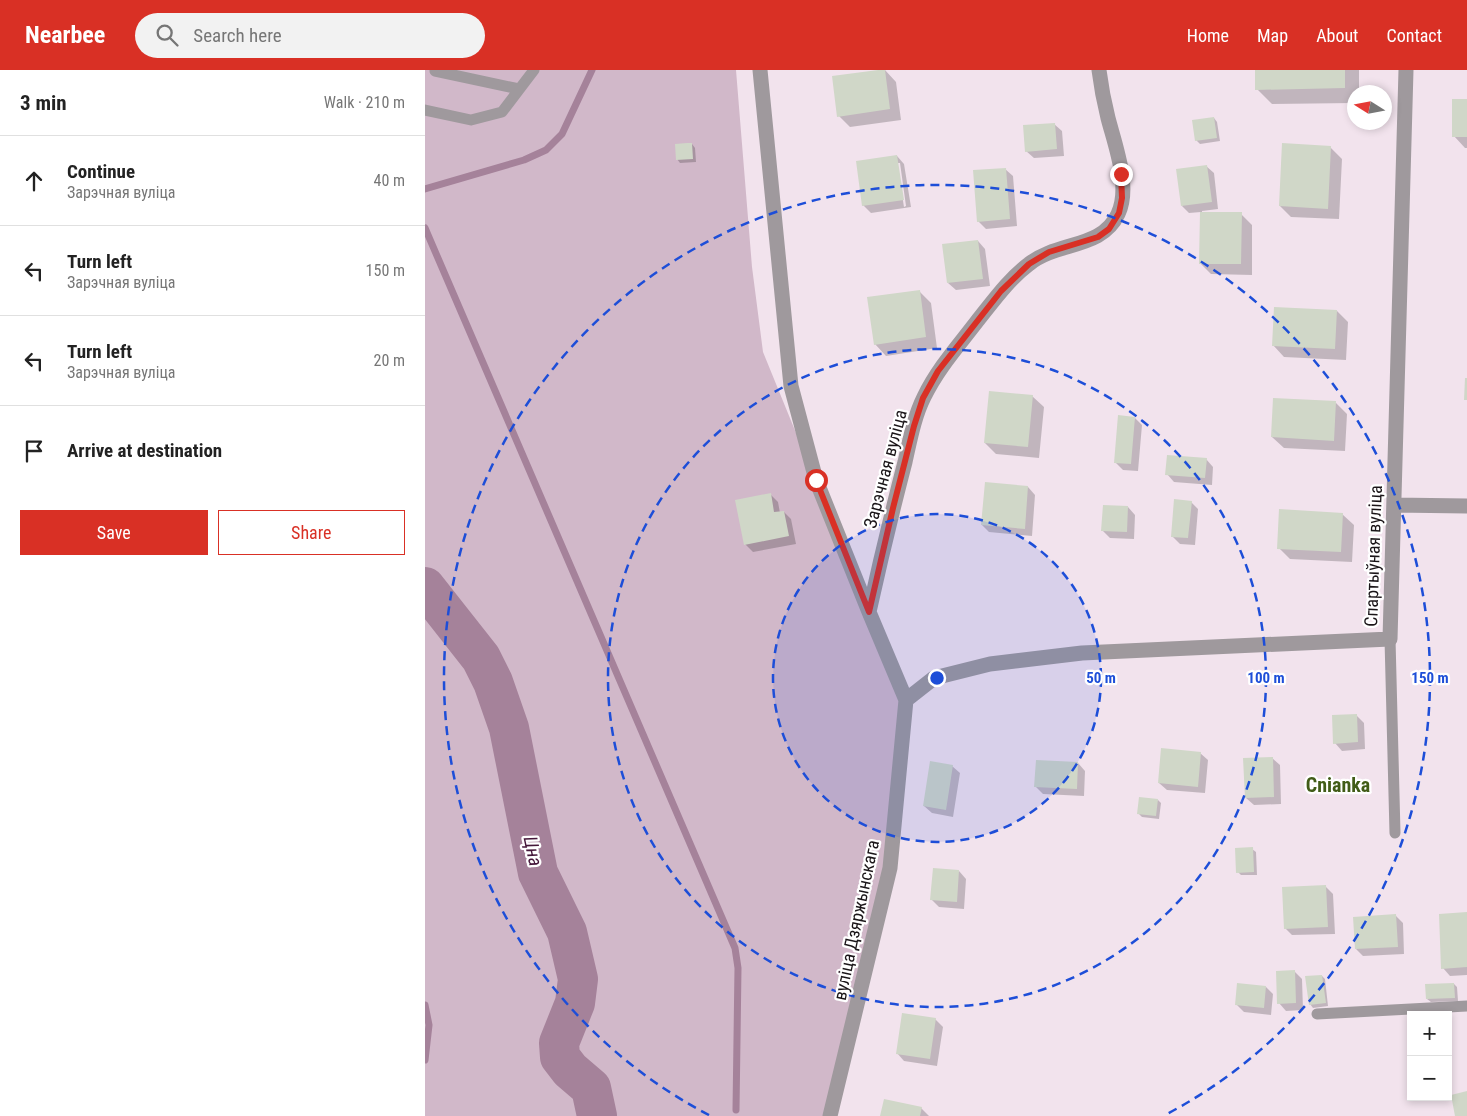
<!DOCTYPE html>
<html lang="en">
<head>
<meta charset="utf-8">
<style>
	body { margin:0; font-family:"Roboto Condensed",sans-serif; background:#f2f2f2; color:#222 }
	.controls { position:absolute; right:15px; bottom:15px; display:grid; overflow:hidden; border-radius:0px; box-shadow:0 2px 8px #0003 }
	.controls button { width:45px; height:45px; display:grid; place-items:center; padding:0; border:0; border-bottom:1px solid #e0e0e0; background:#fff; color:#222; font:25px sans-serif }
	.compass { position:absolute; left:922px; top:15px; width:45px; height:45px; border-radius:50%; background:#fff; box-shadow:0 2px 8px #0003; rotate:281deg }
	.stop { position:absolute; width:15px; height:15px; margin:-11px; border:4px solid #d93025; border-radius:50%; background:#fff }
	.stop.end { background:#d93025; border-color:#fff; box-shadow:0 1px 5px #0008 }
	.list { margin:0; padding:0; list-style:none }
	h2 { display:flex; justify-content:space-between; align-items:center; height:65px; margin:0; padding:0 20px; font-size:21px }
	h2 small { font-size:16px; font-weight:400; color:#767676 }
	.list li { display:grid; grid-template-columns:32px 1fr auto; gap:15px; align-items:center; box-sizing:border-box; height:90px; padding:0 20px; border-top:1px solid #e0e0e0 }
	.list b { display:block; font-size:19px; white-space:nowrap }
	.list p { margin:0; font-size:16px; white-space:nowrap; color:#767676 }
	.list em { font-size:16px; font-style:normal; color:#767676 }
	.actions { display:flex; gap:10px; padding:15px 20px }
	.actions a { flex:1; padding:11px 0; border:1px solid #d93025; border-radius:0px; text-align:center; font-size:18px; color:#d93025 }
	.actions .main { background:#d93025; color:#fff }
	.icon { flex:none; width:28px; height:28px; fill:none; stroke:currentColor; stroke-width:2; stroke-linecap:round; stroke-linejoin:round }
	.map { position:relative; flex:none; width:1042px; height:1046px; overflow:hidden }
	header { display:flex; align-items:center; gap:30px; box-sizing:border-box; height:70px; padding:0 25px; background:#d93025; color:#fff }
	header strong { font-size:24px }
	nav { display:flex; gap:28px; margin-inline-start:auto; font-size:18px }
	.search { width:350px; height:45px; background:#f2f2f2; display:flex; align-items:center; gap:12px; box-sizing:border-box; padding:0 18px; border-radius:28px; color:#767676; font-size:19px }
	main { display:flex }
	aside { flex:1; background:#fff }
	.map>svg:first-child { display:block }
	.grass { fill:#d1b8c9 }
	.shadow { fill:#0003; fill-rule:evenodd }
	.lines { fill:none; stroke-linecap:round; stroke-linejoin:round }
	.stream { stroke:#a5829a; stroke-width:7 }
	.river { stroke:#a5829a; stroke-width:40 }
	.building { fill:#d0d7c8 }
	.lane { stroke:#9f999d; stroke-width:11 }
	.street { stroke:#9f999d; stroke-width:15 }
	.route { stroke:#d93025; stroke-width:6 }
	.ring { fill:none; stroke:#1d4ed8; stroke-width:2.5; stroke-dasharray:9 6 }
	.labels { text-anchor:middle; dominant-baseline:central; stroke-width:4.5; stroke-linejoin:round; paint-order:stroke }
	.street-label { font-size:18px; fill:#1a1518; stroke:#fff }
	.water-label { font-size:19px; font-style:italic; fill:#441639; stroke:#fff }
	.quarter-label { font-size:20px; font-weight:bold; fill:#415c17; stroke:#fff }
	.centre { fill:#1d4ed8; stroke:#fff; stroke-width:2.5 }
	.ring-label { font-size:15px; text-anchor:middle; font-weight:bold; fill:#1d4ed8; stroke:#fff; stroke-width:4.5; stroke-linejoin:round; paint-order:stroke }
</style>
</head>
<body>
<header>
<strong>Nearbee</strong>
<div class="search"><svg class="icon" aria-label="search" viewBox="0 0 24 24"><circle cx="10" cy="10" r="6"/><path d="M15 15l6 6"/></svg>Search here</div>
<nav><a>Home</a><a>Map</a><a>About</a><a>Contact</a></nav>
</header>
<main>
<aside>
<h2>3 min<small>Walk · 210 m</small></h2>
<ul class="list">
<li><svg class="icon" aria-label="ahead" viewBox="0 0 24 24"><path d="M12 20V5M6 11l6-6 6 6"/></svg><div><b>Continue</b><p>Зарэчная вуліца</p></div><em>40 m</em></li>
<li><svg class="icon" aria-label="left" viewBox="0 0 24 24"><path d="M17 20v-9H6M10 6l-5 5 5 5"/></svg><div><b>Turn left</b><p>Зарэчная вуліца</p></div><em>150 m</em></li>
<li><svg class="icon" aria-label="left" viewBox="0 0 24 24"><path d="M17 20v-9H6M10 6l-5 5 5 5"/></svg><div><b>Turn left</b><p>Зарэчная вуліца</p></div><em>20 m</em></li>
<li><svg class="icon" aria-label="arrive" viewBox="0 0 24 24"><path d="M6 21V4h12l-3 4 3 4H6"/></svg><div><b>Arrive at destination</b></div></li>
</ul>
<div class="actions"><a class="main">Save</a><a>Share</a></div>
</aside>
<div class="map">
<svg width="1042" height="1046" viewBox="0 0 1042 1046">
	<rect width="100%" height="100%" fill="#f2e3ed"/>
	<path class="grass" d="M 0,0 L 311,0 L 327,197 L 338,282 L 444,542 L 481,630 L 465,798 L 405,1046 L 0,1046 Z"/>
	<path class="shadow" d="M 460,0 L 471,12 L 476,50 L 425,57 L 414,46 Z
		M 831,0 L 934,0 L 934,22 L 929,22 L 929,33 L 847,34 L 832,19 Z
		M 1042,30 L 1042,78 L 1040,78 L 1029,66 Z
		M 789,48 L 792,52 L 795,71 L 775,74 L 771,70 Z
		M 629,54 L 637,61 L 639,86 L 609,88 L 601,81 Z
		M 267,74 L 270,78 L 271,92 L 255,93 L 252,89 Z
		M 905,77 L 917,89 L 914,149 L 866,147 L 855,136 Z
		M 472,86 L 479,94 L 486,137 L 446,143 L 438,135 ZM 472,93 L 475,93 L 481,136 L 479,137 Z
		M 781,96 L 789,103 L 793,139 L 777,141 L 777,143 L 816,144 L 827,155 L 827,205 L 786,204 L 775,193 L 776,142 L 764,143 L 757,136 Z
		M 580,99 L 588,106 L 592,156 L 561,159 L 553,151 Z
		M 553,171 L 560,179 L 565,216 L 531,220 L 523,213 Z
		M 494,221 L 506,233 L 512,278 L 461,286 L 450,274 Z
		M 912,241 L 923,252 L 921,290 L 859,287 L 848,275 Z
		M 607,326 L 619,337 L 614,388 L 571,384 L 560,373 Z
		M 911,333 L 922,344 L 920,381 L 859,378 L 847,367 Z
		M 710,348 L 717,355 L 713,401 L 698,400 L 690,392 Z
		M 781,389 L 788,397 L 787,415 L 749,412 L 742,404 Z
		M 561,414 L 603,417 L 610,425 L 607,466 L 564,462 L 557,455 Z
		M 345,424 L 353,432 L 355,443 L 359,442 L 366,449 L 371,474 L 328,482 L 320,474 Z
		M 766,432 L 773,439 L 770,475 L 755,474 L 747,466 Z
		M 703,437 L 710,445 L 709,469 L 685,468 L 678,461 Z
		M 917,444 L 929,455 L 927,492 L 865,489 L 854,478 Z
		M 931,645 L 939,653 L 940,679 L 917,681 L 910,673 Z
		M 775,683 L 783,690 L 780,723 L 742,720 L 734,713 Z
		M 847,688 L 855,695 L 856,734 L 829,735 L 821,728 Z
		M 653,693 L 660,701 L 659,726 L 618,724 L 610,716 Z
		M 527,696 L 535,703 L 528,747 L 507,743 L 499,736 Z
		M 733,730 L 736,733 L 734,749 L 717,747 L 714,744 Z
		M 827,779 L 831,782 L 832,805 L 816,805 L 813,802 Z
		M 534,801 L 541,809 L 539,839 L 514,837 L 506,829 Z
		M 900,816 L 908,824 L 910,864 L 867,865 L 860,858 Z
		M 1042,843 L 1042,905 L 1025,906 L 1018,898 Z
		M 971,846 L 978,853 L 979,884 L 938,886 L 931,879 Z
		M 869,901 L 877,909 L 878,940 L 861,941 L 854,933 Z
		M 897,906 L 900,909 L 903,936 L 888,938 L 885,934 Z
		M 1029,914 L 1032,917 L 1033,931 L 1006,932 L 1002,929 Z
		M 841,917 L 848,924 L 846,945 L 819,942 L 812,935 Z
		M 510,949 L 518,957 L 512,996 L 479,991 L 472,983 Z
		M 496,1038 L 504,1046 L 457,1046 Z"/>
	<g class="lines">
		<path class="stream" d="M 0,119 L 99,90 L 121,80 L 137,64 L 167,0
			M 0,158 L 310,878 L 313,898 L 311,1040
			M 0,935 L 4,955 L 0,990"/>
		<path class="river" d="M 0,517 L 56,588 L 68,612 L 84,658 L 113,803 L 142,862 L 153,909 L 150,933 L 134,973 L 135,987 L 145,1000 L 166,1018 L 172,1046"/>
	</g>
	<path class="building" d="M 453,0 L 460,0 L 465,39 L 412,47 L 407,6 Z
		M 830,0 L 920,0 L 920,18 L 830,20 Z
		M 1027,29 L 1042,29 L 1042,67 L 1027,67 Z
		M 789,47 L 792,68 L 770,71 L 767,50 Z
		M 630,53 L 632,79 L 600,82 L 598,55 Z
		M 262,73 L 267,73 L 268,89 L 251,90 L 250,74 Z
		M 857,73 L 906,76 L 903,139 L 854,136 Z
		M 472,85 L 479,130 L 437,136 L 431,91 Z
		M 782,95 L 787,132 L 756,136 L 751,99 Z
		M 581,98 L 585,149 L 552,152 L 548,100 Z
		M 775,142 L 817,142 L 816,194 L 774,194 Z
		M 553,170 L 558,209 L 522,213 L 517,174 Z
		M 495,220 L 501,267 L 449,275 L 442,227 Z
		M 849,237 L 912,240 L 910,279 L 847,276 Z
		M 1040,308 L 1042,308 L 1042,330 L 1039,330 Z
		M 564,321 L 608,325 L 603,377 L 559,373 Z
		M 848,328 L 911,331 L 909,371 L 846,367 Z
		M 693,345 L 710,347 L 706,394 L 689,393 Z
		M 742,385 L 782,388 L 780,408 L 740,405 Z
		M 560,412 L 603,416 L 600,459 L 556,455 Z
		M 346,423 L 349,442 L 359,441 L 364,466 L 319,475 L 310,430 Z
		M 749,429 L 767,431 L 763,468 L 746,467 Z
		M 678,435 L 703,436 L 702,462 L 676,461 Z
		M 854,439 L 918,443 L 916,482 L 852,479 Z
		M 932,644 L 933,672 L 908,674 L 907,645 Z
		M 736,678 L 776,682 L 773,717 L 733,713 Z
		M 848,687 L 849,727 L 820,728 L 818,688 Z
		M 611,690 L 653,692 L 652,719 L 609,717 Z
		M 505,691 L 528,695 L 521,740 L 498,736 Z
		M 714,727 L 733,729 L 731,746 L 712,744 Z
		M 828,777 L 829,802 L 811,803 L 810,778 Z
		M 508,798 L 534,800 L 532,832 L 505,830 Z
		M 901,815 L 903,857 L 859,859 L 857,817 Z
		M 1042,842 L 1042,897 L 1016,899 L 1014,844 Z
		M 971,844 L 973,877 L 930,879 L 928,847 Z
		M 870,900 L 871,933 L 852,934 L 851,901 Z
		M 897,905 L 901,933 L 884,935 L 880,906 Z
		M 812,913 L 841,916 L 839,938 L 810,935 Z
		M 1029,913 L 1030,928 L 1001,929 L 1000,914 Z
		M 477,943 L 511,948 L 505,989 L 471,984 Z
		M 1042,1021 L 1042,1046 L 1030,1046 L 1026,1025 Z
		M 459,1029 L 497,1037 L 495,1046 L 455,1046 Z"/>
	<g class="lines">
		<path class="lane" d="M 10,1 L 94,19
			M 0,40 L 46,50 L 77,42 L 109,0
			M 965,569 L 970,763
			M 892,944 L 1042,936"/>
		<path class="street" d="M 335,0 L 366,316 L 391,410 L 444,542 L 481,630 L 465,798 L 405,1046
			M 969,435 L 1042,436
			M 444,542 C 455,492 467,442 480,392 C 485,370 489,347 499,327 C 513,298 534,275 553,250 C 569,230 584,209 604,194 C 633,171 677,179 693,144 C 706,117 690,75 683,48 C 679,32 676,16 674,0
			M 481,630 L 509,608 L 565,594 L 657,583 L 965,569 L 981,0"/>
	</g>
	<g class="lines">
		<path class="route" d="M 391,410 L 444,542 L 468,438 L 489,356 L 498,328 L 513,301 L 576,221 L 604,194 L 624,182 L 673,167 L 684,159 L 694,143 L 697,128 L 696,104"/>
	</g>
	<circle cx="512" cy="608" r="164" fill="#1d4ed8" fill-opacity=".12"/>
	<g class="ring">
		<circle cx="512" cy="608" r="164"/>
		<circle cx="512" cy="608" r="329"/>
		<path d="M284 1045A493 493 0 1 1 740 1045"/>
	</g>
	<g class="labels">
		<g class="street-label">
			<text transform="translate(460 399) rotate(-75)">Зарэчная вуліца</text>
			<text transform="translate(948 486) rotate(-88)">Спартыўная вуліца</text>
			<text transform="translate(431 850) rotate(-78)">вуліца Дзяржынскага</text>
		</g>
		<g class="water-label">
			<text transform="translate(108 781) rotate(78)">Цна</text>
		</g>
		<g class="quarter-label">
			<text x="913" y="715">Cnianka</text>
		</g>
	</g>
	<circle cx="512" cy="608" r="8" class="centre"/>
	<g class="ring-label">
		<text x="676" y="613">50 m</text>
		<text x="841" y="613">100 m</text>
		<text x="1005" y="613">150 m</text>
	</g>
</svg>
<div class="controls">
<button>+</button>
<button>−</button>
</div>
<svg class="compass" viewBox="-18 -18 36 36"><path d="M0-13l5 13h-10z" fill="#e53935"/><path d="M0 13l5-13h-10z" fill="#767676"/></svg>
<div class="stop" style="left:391px;top:410px"></div>
<div class="stop end" style="left:696px;top:104px"></div>
</div>
</main>
</body>
</html>
